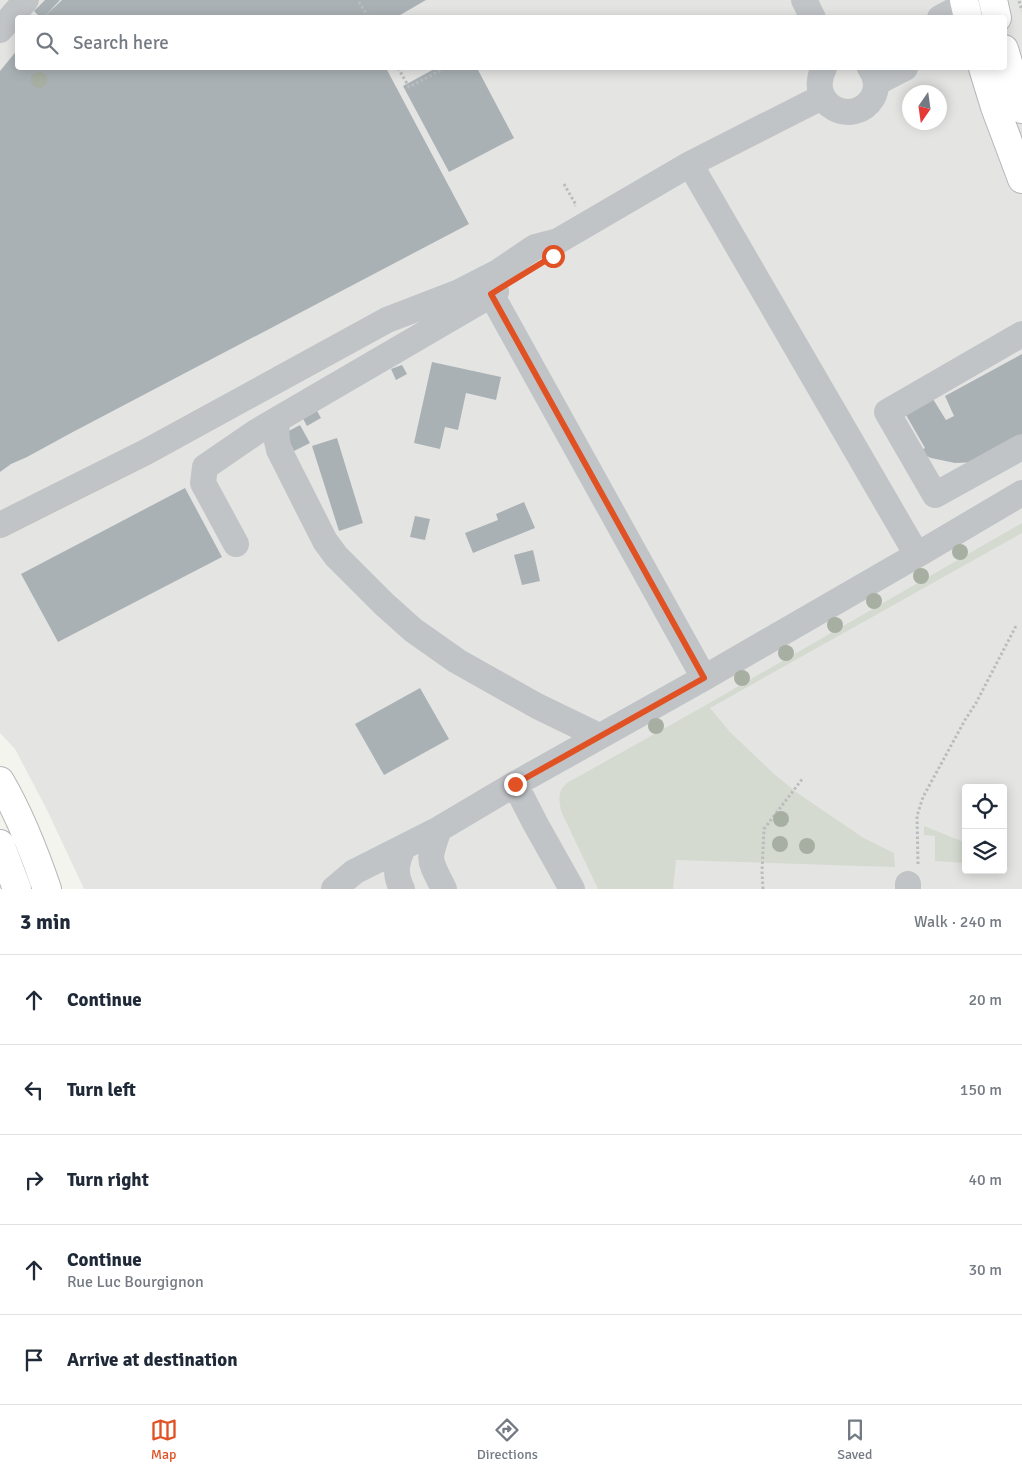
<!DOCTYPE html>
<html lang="en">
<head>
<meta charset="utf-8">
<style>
	body { margin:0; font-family:Signika,sans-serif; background:#f6f6f7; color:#1f2937 }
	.controls { position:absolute; right:15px; bottom:15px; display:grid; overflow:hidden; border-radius:5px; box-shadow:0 2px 12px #0003 }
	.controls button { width:45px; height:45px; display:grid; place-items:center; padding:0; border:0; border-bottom:1px solid #e0e1e3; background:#fff; color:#1f2937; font:25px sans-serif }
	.compass { position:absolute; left:902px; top:85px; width:45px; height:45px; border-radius:50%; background:#fff; box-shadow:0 2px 12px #0003; rotate:193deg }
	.stop { position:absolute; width:15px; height:15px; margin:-11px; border:4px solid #e05123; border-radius:50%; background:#fff }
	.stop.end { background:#e05123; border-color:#fff; box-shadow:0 1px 5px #0008 }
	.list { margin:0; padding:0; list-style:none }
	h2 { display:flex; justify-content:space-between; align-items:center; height:65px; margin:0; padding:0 20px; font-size:21px }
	h2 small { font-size:16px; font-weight:400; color:#747a83 }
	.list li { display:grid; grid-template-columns:32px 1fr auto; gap:15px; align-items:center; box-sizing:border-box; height:90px; padding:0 20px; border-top:1px solid #e0e1e3 }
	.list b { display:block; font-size:19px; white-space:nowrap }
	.list p { margin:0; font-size:16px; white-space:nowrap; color:#747a83 }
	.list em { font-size:16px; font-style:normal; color:#747a83 }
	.icon { flex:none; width:28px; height:28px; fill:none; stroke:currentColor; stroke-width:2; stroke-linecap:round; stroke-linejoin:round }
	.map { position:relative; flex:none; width:1022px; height:889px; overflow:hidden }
	.search { position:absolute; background:#fff; box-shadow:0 2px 12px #0003; left:15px; right:15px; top:15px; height:55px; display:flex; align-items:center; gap:12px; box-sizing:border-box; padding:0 18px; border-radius:5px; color:#747a83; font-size:19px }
	.sheet { height:515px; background:#fff }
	nav { display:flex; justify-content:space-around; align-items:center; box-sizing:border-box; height:70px; border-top:1px solid #e0e1e3; background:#fff; font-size:14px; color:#747a83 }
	nav a { display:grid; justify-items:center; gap:2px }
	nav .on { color:#e05123 }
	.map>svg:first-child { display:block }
	.built { fill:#e4e5e3; fill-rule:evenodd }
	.green { fill:#d4dad0 }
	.building { fill:#aab1b5 }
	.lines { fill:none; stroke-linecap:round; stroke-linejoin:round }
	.major-casing { stroke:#b4b7bb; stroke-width:30 }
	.highway-casing { stroke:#b3b6b9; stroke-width:30 }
	.path { stroke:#babcbe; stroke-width:3; stroke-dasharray:2.5 2.5; stroke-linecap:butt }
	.minor { stroke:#c1c4c7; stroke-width:26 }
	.major { stroke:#fff; stroke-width:28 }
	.highway { stroke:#fff; stroke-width:28 }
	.tree { fill:#a6afa1 }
	.route { stroke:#e05123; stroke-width:6 }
</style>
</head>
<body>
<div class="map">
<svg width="1022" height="889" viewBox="0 0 1022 889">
	<rect width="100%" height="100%" fill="#f4f4ef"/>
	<path class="built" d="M 0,0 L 1022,0 L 1022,889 L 84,889 L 47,810 L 15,749 L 0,733 ZM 18,18 L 1004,18 L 1004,68 L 18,68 ZM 910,92 L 940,92 L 940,122 L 910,122 ZM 966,788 L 1003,788 L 1003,870 L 966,870 Z"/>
	<path class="green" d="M 1022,523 L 1022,533 L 710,708 L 730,732 L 773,773 L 796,792 L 862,837 L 894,853 L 895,867 L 676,860 L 673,889 L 598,889 L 561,811 C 559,798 557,792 567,783 L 706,705 Z
		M 924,826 L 966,843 L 966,863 L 935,861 L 935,836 L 924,835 Z"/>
	<path class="building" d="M 45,0 L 60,0 L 46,15 L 62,0 L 426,0 L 395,18 L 41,18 L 34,11 Z
		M 18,49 L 18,68 L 386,68 L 469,224 L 71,433 L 27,457 L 11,464 L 0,472 L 0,71 Z
		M 436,68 L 477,68 L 514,138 L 449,172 L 403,86 Z
		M 1022,354 L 1022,438 L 980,462 L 955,463 L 931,458 L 918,452 L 925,448 L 906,415 L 933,399 L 946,420 L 954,416 L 945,396 Z
		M 432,362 L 501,377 L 496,400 L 466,393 L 458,430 L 445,427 L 440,449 L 414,443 Z
		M 402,365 L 407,374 L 396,380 L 391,369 Z
		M 316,409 L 321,418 L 307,426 L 302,417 Z
		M 300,425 L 310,443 L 294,451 L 285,433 Z
		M 337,438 L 363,523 L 339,531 L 312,446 Z
		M 185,488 L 222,557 L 58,642 L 21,574 Z
		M 524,502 L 535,528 L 473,553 L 465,533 L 498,520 L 496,514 Z
		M 415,516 L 430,519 L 425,540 L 410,537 Z
		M 533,550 L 540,581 L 522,585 L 514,555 Z
		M 420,688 L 449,739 L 384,775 L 355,724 Z"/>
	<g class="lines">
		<defs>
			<path id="major" d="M 964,0 L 968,18
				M 993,0 L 997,18
				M 1004,49 L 1022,109
				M 983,68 L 995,107 L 1022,179"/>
			<path id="highway" d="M 0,781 C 20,815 34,851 47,889
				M 0,844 L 17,889"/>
		</defs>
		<use href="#major" class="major-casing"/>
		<use href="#highway" class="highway-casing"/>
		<path class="path" d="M 1019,1 L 1022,11
			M 359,2 L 369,18
			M 398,68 L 409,87 L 445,68
			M 564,184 L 576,205 L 575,206
			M 918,864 L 917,816 L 923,797 L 965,720 L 976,703 L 1017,624
			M 763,889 L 762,872 L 764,829 L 803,778"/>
		<path class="minor" d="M 804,0 L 813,18
			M 940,18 L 973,0
			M 0,30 L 26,0
			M 824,68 C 805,105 854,129 873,97 C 878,87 876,76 870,68
			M 876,83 L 905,68
			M 690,164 L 917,555
			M 491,294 L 704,678
			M 1022,334 L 887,412 L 935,495 L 1022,447
			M 278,420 C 275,431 276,440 279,450 L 325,541 L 336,556 L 384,604 L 413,630 L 457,661 L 537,706 L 599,736
			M 0,525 L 146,452 L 387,320 L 457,293 L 498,272 L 535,247 L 558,241 L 690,164 L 822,97
			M 236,544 L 203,483 L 205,467 L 256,432 L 496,292
			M 515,784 L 535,823 L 572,889
			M 439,829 C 427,862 429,859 444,889
			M 334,889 L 354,872 L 439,829 L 515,784 L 704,678 L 917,555 L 1022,493
			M 402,889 C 394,874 396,861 404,847
			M 908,889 L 908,884"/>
		<use href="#major" class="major"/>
		<use href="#highway" class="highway"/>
	</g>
	<g class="tree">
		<circle cx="39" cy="80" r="8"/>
		<circle cx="960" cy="552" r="8"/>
		<circle cx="921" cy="576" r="8"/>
		<circle cx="874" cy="601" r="8"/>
		<circle cx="835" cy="625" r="8"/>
		<circle cx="786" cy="653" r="8"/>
		<circle cx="742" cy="678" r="8"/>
		<circle cx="656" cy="726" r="8"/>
		<circle cx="781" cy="819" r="8"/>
		<circle cx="780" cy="844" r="8"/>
		<circle cx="807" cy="846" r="8"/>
	</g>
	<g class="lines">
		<path class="route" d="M 515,784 L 704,678 L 491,294 L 553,256"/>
	</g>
</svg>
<div class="controls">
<button><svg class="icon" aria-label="locate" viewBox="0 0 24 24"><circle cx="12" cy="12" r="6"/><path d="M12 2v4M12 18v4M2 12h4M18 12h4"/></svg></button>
<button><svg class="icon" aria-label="layers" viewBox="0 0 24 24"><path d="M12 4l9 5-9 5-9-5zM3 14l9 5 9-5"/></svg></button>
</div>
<svg class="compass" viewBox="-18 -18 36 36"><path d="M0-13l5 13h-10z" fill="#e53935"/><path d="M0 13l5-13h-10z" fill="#747a83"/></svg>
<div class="stop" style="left:553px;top:256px"></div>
<div class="stop end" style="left:515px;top:784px"></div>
<div class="search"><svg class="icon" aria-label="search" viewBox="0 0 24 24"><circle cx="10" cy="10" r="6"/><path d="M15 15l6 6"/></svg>Search here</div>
</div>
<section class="sheet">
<h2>3 min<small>Walk · 240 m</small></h2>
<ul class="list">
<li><svg class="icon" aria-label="ahead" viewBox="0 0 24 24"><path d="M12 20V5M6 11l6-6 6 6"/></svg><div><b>Continue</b></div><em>20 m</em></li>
<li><svg class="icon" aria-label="left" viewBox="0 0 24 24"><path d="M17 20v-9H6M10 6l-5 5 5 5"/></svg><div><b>Turn left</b></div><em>150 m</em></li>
<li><svg class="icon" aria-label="right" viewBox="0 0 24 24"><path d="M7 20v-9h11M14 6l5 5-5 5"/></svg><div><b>Turn right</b></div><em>40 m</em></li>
<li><svg class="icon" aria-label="ahead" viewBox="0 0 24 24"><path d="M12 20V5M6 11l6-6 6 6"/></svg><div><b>Continue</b><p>Rue Luc Bourgignon</p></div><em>30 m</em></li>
<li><svg class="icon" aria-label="arrive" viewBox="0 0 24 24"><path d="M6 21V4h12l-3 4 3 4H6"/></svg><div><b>Arrive at destination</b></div></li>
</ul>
</section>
<nav>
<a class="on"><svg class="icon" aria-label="map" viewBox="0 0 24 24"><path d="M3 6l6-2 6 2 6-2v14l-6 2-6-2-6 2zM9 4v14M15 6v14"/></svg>Map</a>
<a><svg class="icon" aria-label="directions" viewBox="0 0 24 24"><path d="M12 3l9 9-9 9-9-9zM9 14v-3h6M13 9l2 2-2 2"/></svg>Directions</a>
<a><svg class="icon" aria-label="saved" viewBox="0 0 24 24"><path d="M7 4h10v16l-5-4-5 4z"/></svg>Saved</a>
</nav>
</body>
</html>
